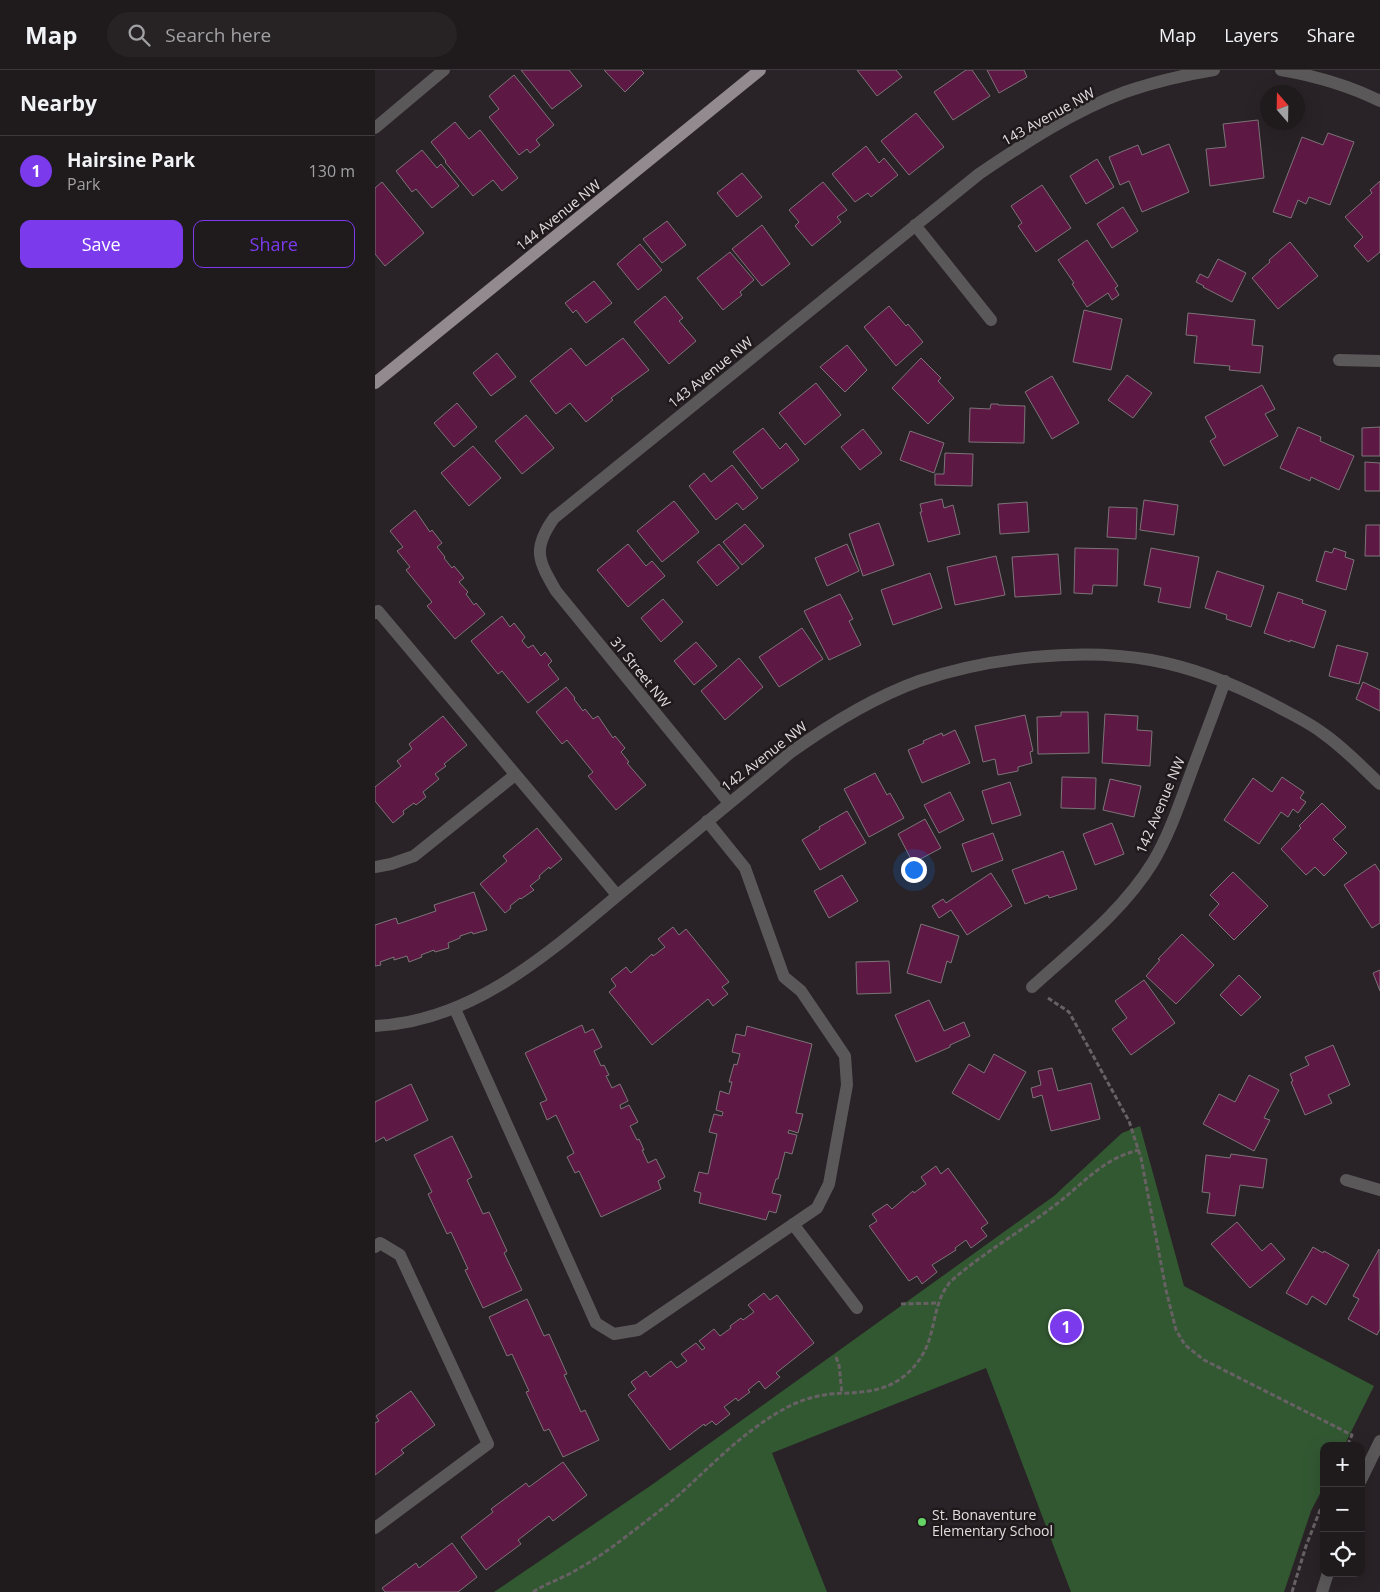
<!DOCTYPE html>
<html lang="en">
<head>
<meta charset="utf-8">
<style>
	body { margin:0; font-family:"Open Sans",sans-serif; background:#272325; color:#f1f3f6 }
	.controls { position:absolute; right:15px; bottom:15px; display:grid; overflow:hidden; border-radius:10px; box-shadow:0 5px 20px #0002 }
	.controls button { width:45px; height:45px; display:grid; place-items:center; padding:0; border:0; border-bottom:1px solid #3c383b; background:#1f1a1c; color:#f1f3f6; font:25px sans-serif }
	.compass { position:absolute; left:885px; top:15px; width:45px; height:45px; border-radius:50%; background:#1f1a1c; box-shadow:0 5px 20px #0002; rotate:340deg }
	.you { position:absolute; left:538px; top:799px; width:18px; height:18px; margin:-12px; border:4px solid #fff; border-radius:50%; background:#1a73e8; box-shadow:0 0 0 8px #1a73e833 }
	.badge { display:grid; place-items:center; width:32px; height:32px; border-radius:50%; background:#7c3aed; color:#fff; font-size:16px; font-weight:700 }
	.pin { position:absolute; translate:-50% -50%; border:2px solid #fff; box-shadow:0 1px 5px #0006 }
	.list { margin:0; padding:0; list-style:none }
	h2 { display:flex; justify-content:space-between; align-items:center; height:65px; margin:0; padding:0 20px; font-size:21px }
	h2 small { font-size:16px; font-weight:400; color:#a1a1a3 }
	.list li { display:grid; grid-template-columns:32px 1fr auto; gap:15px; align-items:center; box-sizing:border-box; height:70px; padding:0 20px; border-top:1px solid #3c383b }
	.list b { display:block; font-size:19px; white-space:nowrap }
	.list p { margin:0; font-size:16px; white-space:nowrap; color:#a1a1a3 }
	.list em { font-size:16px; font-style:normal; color:#a1a1a3 }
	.actions { display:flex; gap:10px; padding:15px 20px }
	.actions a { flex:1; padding:11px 0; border:1px solid #7c3aed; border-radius:10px; text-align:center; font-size:18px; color:#7c3aed }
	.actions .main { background:#7c3aed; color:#fff }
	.icon { flex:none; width:28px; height:28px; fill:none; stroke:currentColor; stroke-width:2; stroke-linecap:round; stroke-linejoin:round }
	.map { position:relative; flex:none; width:1005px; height:1522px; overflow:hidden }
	header { display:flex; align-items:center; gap:30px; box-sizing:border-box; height:70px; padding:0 25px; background:#1f1a1c; border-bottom:1px solid #3c383b }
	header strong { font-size:24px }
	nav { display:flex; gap:28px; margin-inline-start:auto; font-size:18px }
	.search { width:350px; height:45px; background:#272325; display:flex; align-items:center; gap:12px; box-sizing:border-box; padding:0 18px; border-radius:28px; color:#a1a1a3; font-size:19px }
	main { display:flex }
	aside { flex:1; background:#1f1a1c }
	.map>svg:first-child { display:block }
	.green { fill:#325832 }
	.building { fill:#5d1844; stroke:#7c7478 }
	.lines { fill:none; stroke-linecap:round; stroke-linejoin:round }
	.path { stroke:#676164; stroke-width:3; stroke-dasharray:5 2.5; stroke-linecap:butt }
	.minor { stroke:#5b585a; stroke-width:12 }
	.major { stroke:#928a8e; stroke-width:12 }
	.poi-dot { fill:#65d467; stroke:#1f191c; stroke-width:2 }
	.labels { text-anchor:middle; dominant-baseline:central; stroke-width:5; stroke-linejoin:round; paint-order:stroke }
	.street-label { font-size:14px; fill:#e1dddf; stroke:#1f191c }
	.poi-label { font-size:14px; fill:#e1dddf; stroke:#1f191c; text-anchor:start }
</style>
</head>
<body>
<header>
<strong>Map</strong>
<div class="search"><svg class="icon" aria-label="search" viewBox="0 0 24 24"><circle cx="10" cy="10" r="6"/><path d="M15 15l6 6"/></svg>Search here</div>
<nav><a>Map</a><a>Layers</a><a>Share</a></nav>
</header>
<main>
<aside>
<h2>Nearby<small></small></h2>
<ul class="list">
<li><span class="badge">1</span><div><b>Hairsine Park</b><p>Park</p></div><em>130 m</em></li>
</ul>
<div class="actions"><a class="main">Save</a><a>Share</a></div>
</aside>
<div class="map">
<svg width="1005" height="1522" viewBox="0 0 1005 1522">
	<rect width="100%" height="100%" fill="#292226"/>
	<path class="green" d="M 765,1056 L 809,1216 L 999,1316 L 969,1376 L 949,1376 L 949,1416 L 936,1441 L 909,1522 L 696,1522 L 611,1298 L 397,1383 L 452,1522 L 119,1522 L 278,1414 L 679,1126 L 747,1063 Z"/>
	<path class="building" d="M 146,0 L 194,0 L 207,16 L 177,39 Z
		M 229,0 L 266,0 L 269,3 L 250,22 Z
		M 482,0 L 521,0 L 527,7 L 502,26 Z
		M 591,0 L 597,0 L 615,26 L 578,50 L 559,22 Z
		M 612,0 L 649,0 L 652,7 L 624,23 Z
		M 139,5 L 179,55 L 161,70 L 165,75 L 155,83 L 152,79 L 144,85 L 114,47 L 124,39 L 114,26 Z
		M 541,43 L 569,77 L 534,105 L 506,71 Z
		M 883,50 L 889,108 L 835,116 L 831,79 L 851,77 L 848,54 Z
		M 80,52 L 94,69 L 105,60 L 143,108 L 127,121 L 118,110 L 98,126 L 70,92 L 71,91 L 56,72 Z
		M 953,63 L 979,72 L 955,135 L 934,127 L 931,134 L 923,130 L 916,148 L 898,142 L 927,67 L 948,75 Z
		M 794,74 L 814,122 L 767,142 L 754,111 L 745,115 L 734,87 L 763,75 L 767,85 Z
		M 491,76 L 504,93 L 509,88 L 523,105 L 496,127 L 493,123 L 480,132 L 457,104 Z
		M 47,80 L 62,98 L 66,94 L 84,116 L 57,138 L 41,119 L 37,122 L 21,101 Z
		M 722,89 L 739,117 L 711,134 L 695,106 Z
		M 367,103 L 387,127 L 362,147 L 342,123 Z
		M 1005,111 L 1005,182 L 993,192 L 979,176 L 988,167 L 970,147 L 997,123 L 995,120 Z
		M 7,112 L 49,163 L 10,196 L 0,184 L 0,118 Z
		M 448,112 L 472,140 L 462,147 L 466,152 L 437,176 L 420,156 L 424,152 L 414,140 Z
		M 667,115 L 696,158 L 661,182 L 643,156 L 647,153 L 636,136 Z
		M 748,137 L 763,161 L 737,178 L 722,154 Z
		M 292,151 L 311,175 L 287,193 L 268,169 Z
		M 387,155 L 415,194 L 387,216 L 357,179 Z
		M 712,170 L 743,216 L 740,218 L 744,225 L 737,230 L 733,223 L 712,237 L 697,214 L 699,213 L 683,190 Z
		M 915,172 L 943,206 L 903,239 L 877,208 L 895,192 L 894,190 Z
		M 265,174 L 287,200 L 263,220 L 242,194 Z
		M 355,182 L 379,210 L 365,222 L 367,225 L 348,240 L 322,208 Z
		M 843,189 L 871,203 L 857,232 L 828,217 L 829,216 L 821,212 L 825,204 L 833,208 Z
		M 219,211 L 237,233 L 211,253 L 201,240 L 198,243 L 190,233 Z
		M 290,226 L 308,248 L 304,251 L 321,271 L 294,294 L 259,252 Z
		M 514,236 L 531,256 L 533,254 L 548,272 L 521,296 L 489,257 Z
		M 709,240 L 747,249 L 736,300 L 698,292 Z
		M 813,243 L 880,250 L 877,275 L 888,276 L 885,303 L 854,300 L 855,296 L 819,293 L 822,266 L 811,265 Z
		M 248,268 L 274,300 L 236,328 L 238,330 L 211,352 L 195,333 L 181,344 L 155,311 L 196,278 L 211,296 Z
		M 472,275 L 492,300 L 470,322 L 445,297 Z
		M 122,283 L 141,307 L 116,326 L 98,303 Z
		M 546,288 L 566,308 L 563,311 L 579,328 L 553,354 L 517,318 Z
		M 752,305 L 777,323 L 758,348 L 733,330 Z
		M 677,306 L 704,353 L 677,369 L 650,322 Z
		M 441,313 L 466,345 L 430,375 L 404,343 Z
		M 887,315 L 900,339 L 890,344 L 903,366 L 849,396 L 835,371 L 841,367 L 830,347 Z
		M 82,333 L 102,357 L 79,377 L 59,353 Z
		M 616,334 L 623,334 L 623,335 L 650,336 L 649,373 L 594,372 L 595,338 L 615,339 Z
		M 151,345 L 179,378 L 147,404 L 120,371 Z
		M 923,357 L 946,367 L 945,371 L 979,386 L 964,420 L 936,407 L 935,411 L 905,398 Z
		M 1005,357 L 1005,386 L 987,386 L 987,358 Z
		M 388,358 L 405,379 L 411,373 L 424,390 L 387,419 L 358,382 Z
		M 488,359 L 507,383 L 485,400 L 466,377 Z
		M 535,361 L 569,373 L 559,403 L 525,390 Z
		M 98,376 L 126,408 L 94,436 L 66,403 Z
		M 570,383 L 598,384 L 597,416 L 560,415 L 560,404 L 569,404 Z
		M 990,392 L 1005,393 L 1005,421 L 990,421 Z
		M 357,395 L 383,428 L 368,440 L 362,433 L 341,450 L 314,416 L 329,403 L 336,412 Z
		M 567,429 L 569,438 L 578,435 L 585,464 L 553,472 L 545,442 L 547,442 L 545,434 Z
		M 769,430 L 803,435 L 799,465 L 765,460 Z
		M 299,431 L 324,462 L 287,492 L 262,461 Z
		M 652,432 L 654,462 L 625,464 L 623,434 Z
		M 734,437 L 762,438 L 761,469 L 732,467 Z
		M 40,440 L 55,462 L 57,460 L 67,473 L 62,477 L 70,487 L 69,488 L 77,498 L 79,496 L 89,508 L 84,512 L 93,522 L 91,524 L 99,535 L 101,533 L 110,544 L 80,569 L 52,536 L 57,532 L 31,500 L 35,497 L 22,481 L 28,477 L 15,461 Z
		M 504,453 L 519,495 L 488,506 L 474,464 Z
		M 370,454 L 389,476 L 367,495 L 348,472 Z
		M 991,455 L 1005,455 L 1005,486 L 990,486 Z
		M 253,474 L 271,496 L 277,491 L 290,506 L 253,537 L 222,500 Z
		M 344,474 L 364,498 L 342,516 L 322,492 Z
		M 472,474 L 484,501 L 452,516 L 440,488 Z
		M 700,478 L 743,479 L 742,516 L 718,515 L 717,524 L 699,523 Z
		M 776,478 L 824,487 L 815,538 L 783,532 L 786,518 L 769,515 Z
		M 959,478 L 971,482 L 970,487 L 979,490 L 971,520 L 941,511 L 950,481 L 957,483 Z
		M 683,484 L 686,524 L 640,527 L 637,487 Z
		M 621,486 L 630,525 L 580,535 L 572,497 Z
		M 842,501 L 889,516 L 876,557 L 851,549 L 852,545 L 830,538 Z
		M 555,503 L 567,538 L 518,555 L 506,520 Z
		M 903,522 L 928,530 L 927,533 L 951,541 L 939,578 L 915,570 L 915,572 L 889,563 Z
		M 465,524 L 478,549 L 474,551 L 486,575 L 454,590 L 429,541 Z
		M 288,529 L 308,552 L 286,572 L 266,548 Z
		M 127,546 L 135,557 L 139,553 L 150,567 L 147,571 L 153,578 L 158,575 L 166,586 L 170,582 L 177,591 L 173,595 L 184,609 L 153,633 L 127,601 L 123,604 L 96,571 Z
		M 427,558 L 448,589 L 404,617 L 384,587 Z
		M 321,572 L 342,596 L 319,615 L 299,591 Z
		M 962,575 L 993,583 L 984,614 L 954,606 Z
		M 364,588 L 388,617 L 350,650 L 326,621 Z
		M 988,612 L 1005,620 L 1005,641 L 981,629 Z
		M 191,617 L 200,628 L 199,629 L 208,641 L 210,639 L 218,649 L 223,646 L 238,668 L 240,666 L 250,678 L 246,682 L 254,692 L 252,693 L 271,715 L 241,740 L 213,706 L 218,702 L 192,670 L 187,674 L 161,642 Z
		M 686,642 L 713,642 L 714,683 L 663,684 L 662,647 L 686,646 Z
		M 730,644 L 763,646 L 762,660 L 777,661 L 775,696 L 727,693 Z
		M 650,645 L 658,681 L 655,682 L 657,693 L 643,697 L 643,701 L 623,705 L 620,689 L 608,692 L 600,656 Z
		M 68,646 L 92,675 L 69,694 L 71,696 L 60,704 L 64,709 L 48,722 L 51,727 L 41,735 L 39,733 L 28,741 L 29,744 L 18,753 L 0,731 L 0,717 L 26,696 L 22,691 L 37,679 L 34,674 Z
		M 580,660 L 595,693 L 547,713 L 533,680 L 549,673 L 548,671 L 567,663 L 568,666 Z
		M 500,703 L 512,725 L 515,723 L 529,748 L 494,767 L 469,719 Z
		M 687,707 L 721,708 L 720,739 L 686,738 Z
		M 907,707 L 929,722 L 925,728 L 931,732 L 923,743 L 918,739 L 913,747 L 906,742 L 884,774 L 849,750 L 878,708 L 897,722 Z
		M 735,709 L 766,716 L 759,747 L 728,740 Z
		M 635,712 L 646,745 L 617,754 L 607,721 Z
		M 575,722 L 589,750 L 564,763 L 549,735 Z
		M 947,733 L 971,757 L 958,769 L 972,783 L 949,806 L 940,797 L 931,805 L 906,779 L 926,758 L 924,756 Z
		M 472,741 L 491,773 L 445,800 L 427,770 L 445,759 L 444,757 Z
		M 550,749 L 566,778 L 538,793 L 523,764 Z
		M 737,753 L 749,784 L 720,795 L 708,764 Z
		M 162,758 L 187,789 L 175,799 L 174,797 L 164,806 L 165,808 L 155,816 L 159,820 L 146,829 L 145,828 L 135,836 L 136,838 L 130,843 L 105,814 L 132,791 L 128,786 Z
		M 618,763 L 628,790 L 597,802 L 587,774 Z
		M 688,781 L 702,819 L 674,828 L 673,825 L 650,834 L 637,800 Z
		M 1000,794 L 1005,802 L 1005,853 L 997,858 L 969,815 Z
		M 858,802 L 893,836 L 859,870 L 834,845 L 844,834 L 835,825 Z
		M 616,803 L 637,836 L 592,865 L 576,840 L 564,848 L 557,836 L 568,829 L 571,833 Z
		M 467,805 L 483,831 L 454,848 L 439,821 Z
		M 99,822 L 112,860 L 98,864 L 97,862 L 85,866 L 85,868 L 73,873 L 74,878 L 60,882 L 59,880 L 46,885 L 47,887 L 34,892 L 32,886 L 19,890 L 19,887 L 5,892 L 6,895 L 0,896 L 0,855 L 21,848 L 23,854 L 61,841 L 59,835 Z
		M 546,854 L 584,866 L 576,893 L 572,891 L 566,913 L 532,903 Z
		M 298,857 L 304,865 L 311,859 L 354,912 L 347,917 L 353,924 L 338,936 L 333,929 L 277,975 L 234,922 L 241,916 L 236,909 L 251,897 L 256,903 L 277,884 L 278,886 L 290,877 L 283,869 Z
		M 807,864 L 839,895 L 801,934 L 771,906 L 785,890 L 783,889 Z
		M 514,891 L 516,923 L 482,924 L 481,892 Z
		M 1005,900 L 1005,921 L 998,903 Z
		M 864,905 L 886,927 L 866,946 L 845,925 Z
		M 769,910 L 800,953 L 756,985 L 737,959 L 752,948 L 740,931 Z
		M 554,930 L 569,961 L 589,952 L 595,966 L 575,975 L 575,977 L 541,992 L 520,945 Z
		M 207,955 L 210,963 L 218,959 L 227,977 L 219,981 L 226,996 L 229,995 L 234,1005 L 231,1006 L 237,1018 L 245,1014 L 253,1031 L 245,1035 L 246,1039 L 254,1035 L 263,1052 L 255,1056 L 262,1070 L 264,1069 L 269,1080 L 267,1080 L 273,1093 L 281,1089 L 290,1107 L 283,1111 L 286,1119 L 226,1147 L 204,1101 L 200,1103 L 192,1087 L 199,1083 L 181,1045 L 172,1050 L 165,1033 L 172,1030 L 150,983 Z
		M 372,956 L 437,974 L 421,1043 L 428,1044 L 423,1063 L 414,1060 L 413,1063 L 422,1065 L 417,1084 L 410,1082 L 403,1109 L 401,1109 L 397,1123 L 406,1125 L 401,1143 L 394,1141 L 391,1150 L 324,1133 L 326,1123 L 319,1121 L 324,1102 L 333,1104 L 342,1064 L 334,1062 L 339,1044 L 347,1046 L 348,1042 L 341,1040 L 345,1021 L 354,1024 L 357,1012 L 354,1012 L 359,994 L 362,995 L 365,984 L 357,982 L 361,964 L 370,966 Z
		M 958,975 L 975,1015 L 953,1025 L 957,1033 L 930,1045 L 916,1012 L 918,1011 L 915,1004 L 934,995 L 930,987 Z
		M 619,984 L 651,1002 L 624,1050 L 577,1023 L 594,994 L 609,1003 Z
		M 677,998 L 683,1021 L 716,1013 L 725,1049 L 676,1061 L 667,1025 L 658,1028 L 656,1018 L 666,1015 L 663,1001 Z
		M 874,1005 L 904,1020 L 889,1048 L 895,1050 L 879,1081 L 828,1054 L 844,1024 L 860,1032 Z
		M 36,1014 L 53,1050 L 11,1071 L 9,1067 L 0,1072 L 0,1032 Z
		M 77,1066 L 97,1107 L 92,1110 L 108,1144 L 114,1142 L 132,1181 L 129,1183 L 147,1220 L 108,1238 L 90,1200 L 93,1199 L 76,1162 L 72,1164 L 53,1124 L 57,1122 L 39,1085 Z
		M 856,1084 L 892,1089 L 888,1118 L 865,1115 L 860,1146 L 832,1143 L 835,1123 L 827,1122 L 831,1085 L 855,1088 Z
		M 561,1096 L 566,1104 L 573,1098 L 613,1153 L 606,1158 L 612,1166 L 596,1178 L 591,1170 L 580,1178 L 581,1180 L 557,1195 L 562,1202 L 547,1214 L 542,1206 L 534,1211 L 494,1156 L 502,1151 L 497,1144 L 512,1134 L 517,1139 L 538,1121 L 539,1123 L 551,1114 L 546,1107 Z
		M 862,1152 L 887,1181 L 896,1173 L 910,1189 L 875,1218 L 836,1174 Z
		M 938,1177 L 948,1183 L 949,1181 L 974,1195 L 951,1235 L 937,1226 L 932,1235 L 911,1223 Z
		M 1004,1179 L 1005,1259 L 1002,1265 L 973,1249 L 984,1229 L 978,1226 Z
		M 389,1223 L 395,1230 L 402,1225 L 439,1273 L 401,1303 L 405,1307 L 390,1319 L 384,1311 L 373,1320 L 375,1322 L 363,1331 L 361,1328 L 349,1337 L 355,1344 L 341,1355 L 337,1351 L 330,1356 L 329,1354 L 295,1380 L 253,1325 L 261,1319 L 256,1312 L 271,1301 L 275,1307 L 296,1291 L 302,1298 L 312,1291 L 306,1284 L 321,1273 L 327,1280 L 330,1278 L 324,1271 L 339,1259 L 345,1266 L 356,1258 L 355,1256 L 366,1248 L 368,1250 L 379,1242 L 373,1235 Z
		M 152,1229 L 169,1266 L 174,1264 L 192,1304 L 189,1305 L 206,1342 L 210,1340 L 224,1370 L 188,1387 L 174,1359 L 169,1361 L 151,1322 L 154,1321 L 137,1284 L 132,1286 L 114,1247 Z
		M 36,1321 L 60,1355 L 26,1380 L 29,1383 L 0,1405 L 0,1353 L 4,1351 L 1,1346 Z
		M 188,1392 L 212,1425 L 178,1451 L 174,1446 L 143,1470 L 146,1474 L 111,1500 L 86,1467 L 118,1442 L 116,1439 L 151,1413 L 154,1417 Z
		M 77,1473 L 102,1507 L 83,1522 L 10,1522 L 7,1518 L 41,1493 L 44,1498 Z"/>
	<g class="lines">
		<path class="path" d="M 673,928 L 694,942 L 754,1051 L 766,1088 L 791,1220 L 801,1260 L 810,1275 L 829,1290 L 977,1365 L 972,1376
			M 526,1234 L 563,1233
			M 461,1287 L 464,1295 L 467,1324
			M 158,1522 C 170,1514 183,1510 196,1503 C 216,1492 234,1480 253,1465 C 270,1452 289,1438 306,1423 C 340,1392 368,1362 409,1339 C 423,1331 439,1326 455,1324 C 481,1322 506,1324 528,1307 C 541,1297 551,1282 555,1267 C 561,1246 562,1227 576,1211 C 608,1183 645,1162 679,1136 C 707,1115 728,1088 764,1080
			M 917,1522 L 931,1476 L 949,1430"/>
		<path class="minor" d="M 906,0 C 941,6 973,15 1005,31
			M 0,58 L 69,0
			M 540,155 L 616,250
			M 964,290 L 1005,291
			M 0,543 L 3,541 L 242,825
			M 354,733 L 181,521 C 163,490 157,479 179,448 L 604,104 C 650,73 698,41 750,22 C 779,12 808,5 839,0
			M 0,797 L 16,794 L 39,786 L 140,705
			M 657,917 C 700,878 748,841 778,792 C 793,767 803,738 813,711 C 825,678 838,645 850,611
			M 80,939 L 221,1253 L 239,1264 L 263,1260 L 442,1138 L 454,1114 L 472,1015 L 470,986 L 426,921 L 409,907 L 370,798 L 332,751
			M 0,956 C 105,951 183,874 260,811 C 312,768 364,726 415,683 C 455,654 497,628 544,611 C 612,588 705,577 776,590 C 820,598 864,616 903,637 C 918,645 935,653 949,664 C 969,678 987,697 1005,714
			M 971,1110 L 1005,1120
			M 418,1154 L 482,1238
			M 0,1177 L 5,1173 L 25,1185 L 113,1374 L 0,1458
			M 986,1410 L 1005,1371
			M 947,1522 L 953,1503"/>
		<path class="major" d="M 0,313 L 385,0"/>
	</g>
	<circle class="poi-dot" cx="547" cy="1452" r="5"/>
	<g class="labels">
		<g class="street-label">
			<text transform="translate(673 46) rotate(-29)">143 Avenue NW</text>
			<text transform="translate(183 145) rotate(-39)">144 Avenue NW</text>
			<text transform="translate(335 302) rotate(-39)">143 Avenue NW</text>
			<text transform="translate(266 602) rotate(51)">31 Street NW</text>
			<text transform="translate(389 686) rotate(-38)">142 Avenue NW</text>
			<text transform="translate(785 735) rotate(-67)">142 Avenue NW</text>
		</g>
		<g class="poi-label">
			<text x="557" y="1444">St. Bonaventure<tspan x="557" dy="16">Elementary School</tspan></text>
		</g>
	</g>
</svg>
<div class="controls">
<button>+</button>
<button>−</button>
<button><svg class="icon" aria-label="locate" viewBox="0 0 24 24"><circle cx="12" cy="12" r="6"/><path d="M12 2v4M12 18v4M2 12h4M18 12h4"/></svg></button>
</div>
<svg class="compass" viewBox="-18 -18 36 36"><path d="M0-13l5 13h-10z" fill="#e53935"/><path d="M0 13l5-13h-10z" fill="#a1a1a3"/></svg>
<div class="you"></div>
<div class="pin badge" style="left:691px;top:1257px">1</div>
</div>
</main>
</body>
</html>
